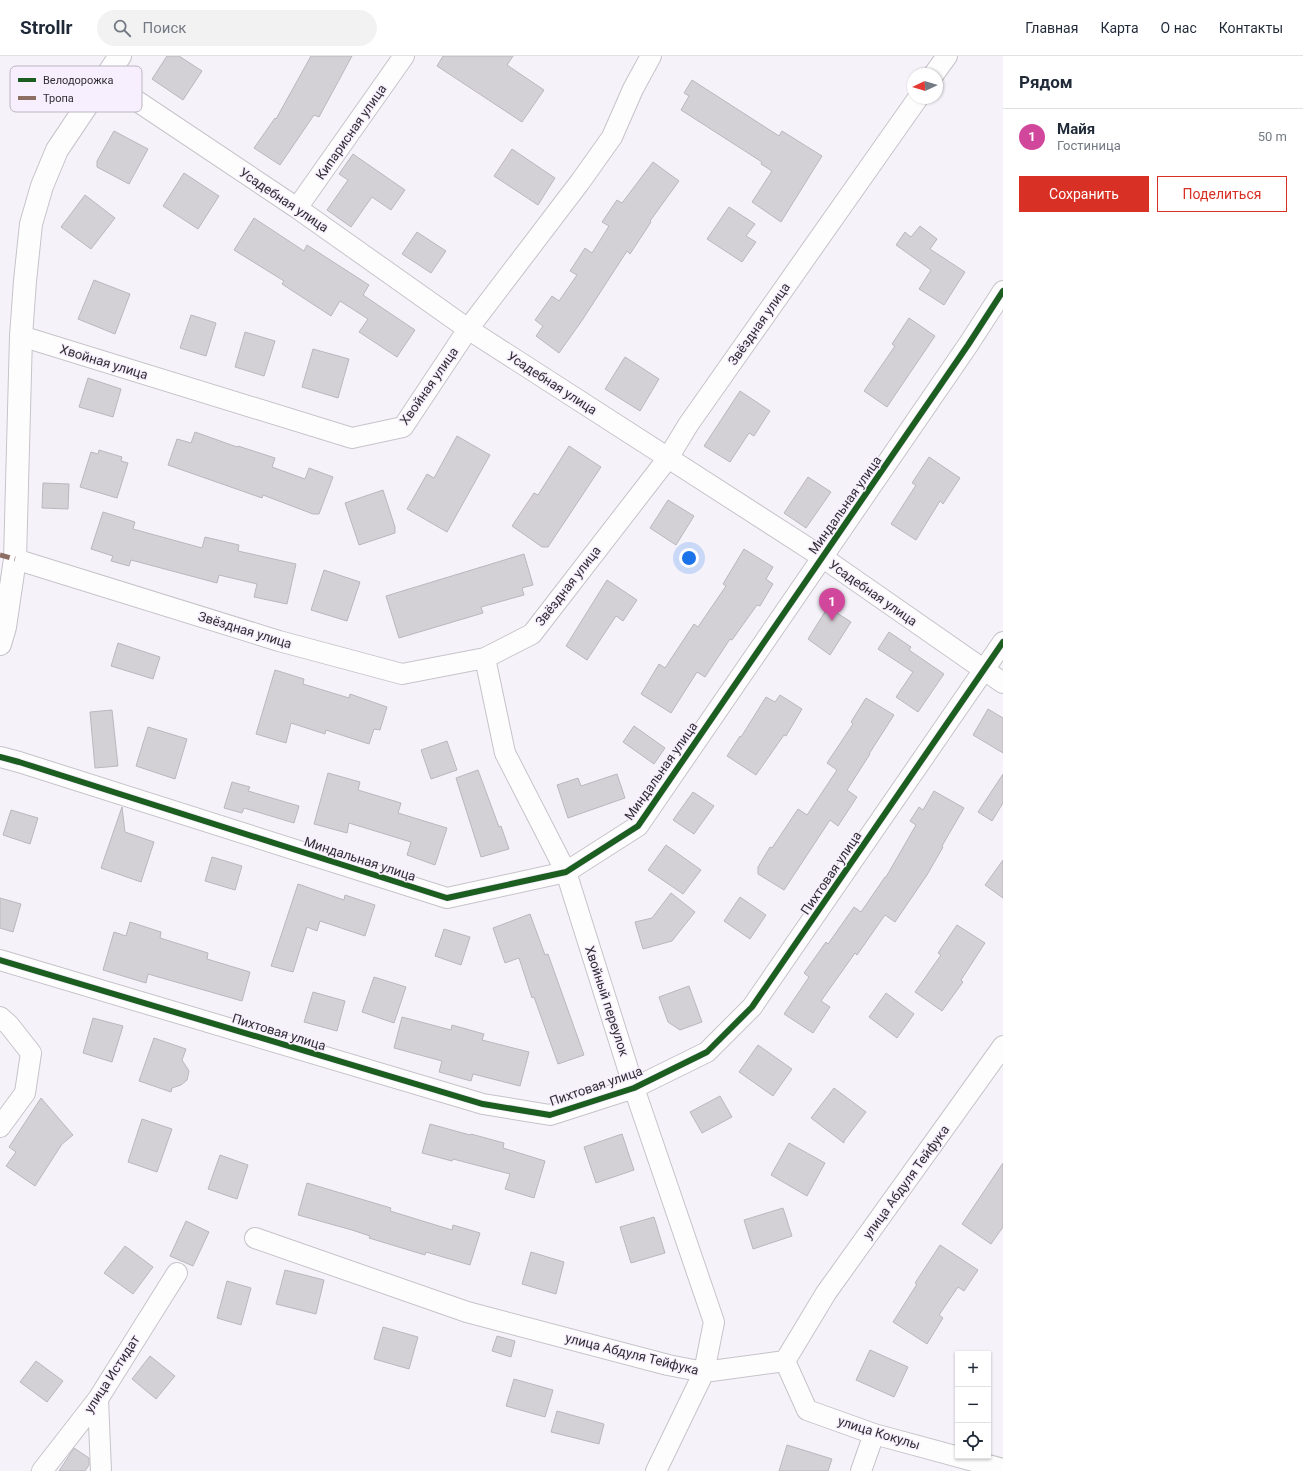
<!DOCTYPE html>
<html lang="ru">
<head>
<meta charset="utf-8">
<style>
	body { margin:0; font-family:Roboto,sans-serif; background:#f2f2f3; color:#1f2937 }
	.controls { position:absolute; right:12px; bottom:12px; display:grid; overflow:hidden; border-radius:0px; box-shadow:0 1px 3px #0004 }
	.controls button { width:36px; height:36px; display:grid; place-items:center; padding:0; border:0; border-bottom:1px solid #e0e1e3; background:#fff; color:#1f2937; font:20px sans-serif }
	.compass { position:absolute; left:907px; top:12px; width:36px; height:36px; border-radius:50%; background:#fff; box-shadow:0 1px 3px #0004; rotate:266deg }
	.you { position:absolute; left:689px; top:502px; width:14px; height:14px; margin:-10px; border:3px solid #fff; border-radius:50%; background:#1a73e8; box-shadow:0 0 0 6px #1a73e833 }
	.badge { display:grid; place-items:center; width:26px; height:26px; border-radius:50%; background:#d93025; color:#fff; font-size:13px; font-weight:700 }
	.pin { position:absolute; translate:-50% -33px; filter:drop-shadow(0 1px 2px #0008) }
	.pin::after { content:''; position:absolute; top:21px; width:14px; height:12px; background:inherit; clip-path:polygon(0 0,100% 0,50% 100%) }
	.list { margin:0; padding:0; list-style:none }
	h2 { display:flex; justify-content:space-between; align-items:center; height:52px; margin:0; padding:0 16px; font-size:17px }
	h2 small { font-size:13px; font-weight:400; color:#747a83 }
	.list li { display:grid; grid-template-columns:26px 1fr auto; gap:12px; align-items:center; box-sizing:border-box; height:56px; padding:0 16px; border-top:1px solid #e0e1e3 }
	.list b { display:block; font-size:15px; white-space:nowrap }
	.list p { margin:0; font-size:13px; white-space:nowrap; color:#747a83 }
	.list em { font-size:13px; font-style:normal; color:#747a83 }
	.actions { display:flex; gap:8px; padding:12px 16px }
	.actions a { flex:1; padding:9px 0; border:1px solid #d93025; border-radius:0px; text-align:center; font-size:14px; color:#d93025 }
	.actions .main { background:#d93025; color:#fff }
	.icon { flex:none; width:22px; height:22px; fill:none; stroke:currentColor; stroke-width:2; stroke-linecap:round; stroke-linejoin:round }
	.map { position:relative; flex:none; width:1003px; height:1415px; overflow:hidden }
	header { display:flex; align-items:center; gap:24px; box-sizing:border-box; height:56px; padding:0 20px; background:#fff; border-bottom:1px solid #e0e1e3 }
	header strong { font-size:19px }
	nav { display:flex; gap:22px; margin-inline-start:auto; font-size:14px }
	.search { width:280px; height:36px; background:#f2f2f3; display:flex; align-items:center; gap:10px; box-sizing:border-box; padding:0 14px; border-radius:22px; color:#747a83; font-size:15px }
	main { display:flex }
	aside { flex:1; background:#fff }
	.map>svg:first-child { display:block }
	.building { fill:#d3d0d6; stroke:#bbb7be }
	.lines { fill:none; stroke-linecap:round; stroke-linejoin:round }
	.minor-casing { stroke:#c6c3c9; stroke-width:22 }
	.tertiary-casing { stroke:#c6c3c9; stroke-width:24 }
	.minor { stroke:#fefdfe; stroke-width:20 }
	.tertiary { stroke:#fefdfe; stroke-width:22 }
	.quiet { stroke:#8d6e63; stroke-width:5; stroke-dasharray:10 5; stroke-linecap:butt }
	.cycleway-casing { stroke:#f7effd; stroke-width:8 }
	.cycleway { stroke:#1b5e20; stroke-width:6 }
	.labels { text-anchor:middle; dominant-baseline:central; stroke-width:3; stroke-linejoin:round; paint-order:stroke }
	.street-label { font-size:13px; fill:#312e33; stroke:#f7effd }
	.key { fill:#f7effd; stroke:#bcb5c0; stroke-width:1 }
	.key-label { font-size:11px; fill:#312e33 }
</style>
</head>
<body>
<header>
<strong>Strollr</strong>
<div class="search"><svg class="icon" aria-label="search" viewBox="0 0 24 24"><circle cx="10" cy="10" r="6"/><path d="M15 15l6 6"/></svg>Поиск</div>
<nav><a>Главная</a><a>Карта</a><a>О нас</a><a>Контакты</a></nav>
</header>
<main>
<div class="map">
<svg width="1003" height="1415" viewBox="0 0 1003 1415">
	<rect width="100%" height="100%" fill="#f6f2fa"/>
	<path class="building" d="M 167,0 L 179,0 L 202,15 L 183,44 L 152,23 Z
		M 311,0 L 352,0 L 319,61 L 314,59 L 280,109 L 254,92 L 275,62 L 276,63 Z
		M 443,0 L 513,0 L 507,9 L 544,34 L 522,66 L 437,10 Z
		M 692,24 L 779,80 L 782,75 L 822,100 L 781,166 L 752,146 L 772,115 L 761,108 L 762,106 L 681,54 L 689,40 L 684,37 Z
		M 114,75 L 148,93 L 129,128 L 97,111 L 97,105 Z
		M 512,93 L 555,122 L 538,149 L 494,120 Z
		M 353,98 L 405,134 L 391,154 L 372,141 L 351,171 L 327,154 L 348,124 L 339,118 Z
		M 653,106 L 679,125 L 650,165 L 651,166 L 630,198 L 627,195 L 583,263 L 559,297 L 536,280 L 543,270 L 535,264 L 552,240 L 559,245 L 577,219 L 570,215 L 585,192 L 592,197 L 609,170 L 602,166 L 617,144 L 622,147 Z
		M 184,117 L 219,140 L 198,173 L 163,150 Z
		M 85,139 L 115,162 L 91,193 L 61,171 Z
		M 729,151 L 755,168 L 746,180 L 756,186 L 742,206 L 707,183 Z
		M 254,162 L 304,195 L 307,189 L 369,229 L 363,239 L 415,274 L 397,301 L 359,276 L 368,263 L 340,245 L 331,260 L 282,228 L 284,225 L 234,194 Z
		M 920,170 L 937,183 L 930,193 L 965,216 L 944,249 L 919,233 L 931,214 L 896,189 L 905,176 L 911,181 Z
		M 417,176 L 446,195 L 431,217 L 402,198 Z
		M 94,224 L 130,238 L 115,278 L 78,263 Z
		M 191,259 L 216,267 L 206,300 L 180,292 Z
		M 909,262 L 935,280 L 887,351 L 864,335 L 895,290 L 892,288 Z
		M 245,276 L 275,285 L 264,320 L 235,311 Z
		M 313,293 L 349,303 L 338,342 L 302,331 Z
		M 625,301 L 659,323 L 640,355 L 605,333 Z
		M 88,322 L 121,333 L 113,361 L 79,351 Z
		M 740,335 L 770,355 L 754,380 L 749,377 L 730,406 L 704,390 Z
		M 195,376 L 237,391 L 238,390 L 275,402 L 272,411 L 305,423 L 309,412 L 333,421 L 319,458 L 313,458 L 263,439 L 262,442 L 168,409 L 177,383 L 191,387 Z
		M 457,380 L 490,399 L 447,476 L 407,453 L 427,418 L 434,422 Z
		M 569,390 L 601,411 L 548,491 L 542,491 L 512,470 L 534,437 L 538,439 Z
		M 99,394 L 122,401 L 121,405 L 128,407 L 117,442 L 80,431 L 91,396 L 98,398 Z
		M 929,401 L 960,422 L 943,448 L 940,445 L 916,484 L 891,468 L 916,429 L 912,427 Z
		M 808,421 L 831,436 L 806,472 L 784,457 Z
		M 43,427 L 69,428 L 68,453 L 42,452 Z
		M 383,434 L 395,471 L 395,477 L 359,489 L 345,447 Z
		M 668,444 L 694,460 L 676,489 L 650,472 Z
		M 103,456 L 135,466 L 133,473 L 202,492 L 205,481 L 239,489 L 238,495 L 296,508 L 287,548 L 254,541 L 257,528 L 219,519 L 217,527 L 131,504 L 129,510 L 111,505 L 113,500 L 91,493 Z
		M 744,493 L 773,511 L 766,523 L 773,528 L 760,550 L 757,549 L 732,584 L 730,583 L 705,621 L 697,616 L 671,657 L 641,638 L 659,608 L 665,612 L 694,568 L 698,571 L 726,530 L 723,528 Z
		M 524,498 L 533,529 L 522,532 L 524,539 L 481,551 L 483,557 L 399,582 L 386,540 Z
		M 324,514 L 360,526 L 347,565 L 311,554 Z
		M 607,524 L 637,544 L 623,565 L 616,560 L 587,604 L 566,590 Z
		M 828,551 L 851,566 L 830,599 L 808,583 Z
		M 889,576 L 911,591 L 909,594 L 944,618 L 918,656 L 896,641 L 913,616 L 878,593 Z
		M 118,587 L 160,601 L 153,623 L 111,610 Z
		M 275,614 L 304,623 L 303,628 L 349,642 L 350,638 L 387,651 L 380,674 L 374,673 L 369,688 L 326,674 L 325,678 L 291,667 L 286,687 L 256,678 Z
		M 780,639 L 802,653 L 786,680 L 784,679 L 756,719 L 727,700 L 740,680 L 741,681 L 766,641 L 775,646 Z
		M 866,642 L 894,659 L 869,698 L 870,698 L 847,734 L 857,741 L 838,770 L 830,764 L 784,834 L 758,818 L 758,811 L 770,791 L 772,792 L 798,753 L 807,759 L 837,714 L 827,707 L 853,668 L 851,666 Z
		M 988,653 L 1003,662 L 1003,697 L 973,679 Z
		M 112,654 L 118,710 L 95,712 L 90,656 Z
		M 634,670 L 665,692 L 654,708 L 623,686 Z
		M 148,671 L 187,683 L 175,723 L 136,710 Z
		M 447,685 L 457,714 L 431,723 L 421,694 Z
		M 478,714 L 499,771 L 501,770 L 509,793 L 481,801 L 456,722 Z
		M 328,717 L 360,726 L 358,734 L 401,747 L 398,757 L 447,772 L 435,809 L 407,799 L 411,786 L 349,767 L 347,777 L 314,768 Z
		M 617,718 L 625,742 L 568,762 L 557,729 L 578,722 L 581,730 Z
		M 1003,718 L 1003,747 L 992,765 L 978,756 Z
		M 232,726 L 250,731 L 248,735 L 299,750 L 294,767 L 244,752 L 242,757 L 224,752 Z
		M 934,735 L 964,752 L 942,790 L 943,791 L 927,819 L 895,866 L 885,859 L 857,899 L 855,897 L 821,945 L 830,951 L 813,977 L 784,958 L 809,921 L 804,917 L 826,886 L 828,888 L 854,851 L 861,856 L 885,821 L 886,821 L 916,769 L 910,765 L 919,751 L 923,754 Z
		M 693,736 L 714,750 L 694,778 L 673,764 Z
		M 122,751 L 125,776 L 154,786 L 141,826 L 101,812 Z
		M 11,754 L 38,762 L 30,788 L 3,779 Z
		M 666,789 L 701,814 L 683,838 L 648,814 Z
		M 212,801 L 242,810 L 235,834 L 205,825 Z
		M 1003,804 L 1003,842 L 985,829 Z
		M 298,828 L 344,844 L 345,839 L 375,849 L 365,880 L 320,865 L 317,875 L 307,871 L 293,916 L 271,910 Z
		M 671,837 L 695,856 L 672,885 L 643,893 L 635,866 L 652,862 Z
		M 740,841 L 766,859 L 750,883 L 724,865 Z
		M 0,842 L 21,848 L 13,876 L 0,872 Z
		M 530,858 L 545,899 L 548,898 L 584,999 L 558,1008 L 534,941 L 532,942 L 519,902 L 505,907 L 493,872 Z
		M 130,866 L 161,876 L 160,882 L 208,897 L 207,903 L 250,916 L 242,945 L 148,918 L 146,927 L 103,914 L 114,876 L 126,880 Z
		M 957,869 L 985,887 L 961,924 L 963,926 L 942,955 L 915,936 L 941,899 L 938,897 Z
		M 444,873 L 470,881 L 461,909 L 435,900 Z
		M 374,921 L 406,931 L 394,967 L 362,956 Z
		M 689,930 L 702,966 L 680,974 L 668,966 L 659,941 Z
		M 313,936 L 345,945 L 337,975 L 304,966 Z
		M 886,937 L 914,958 L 897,982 L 869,961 Z
		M 402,961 L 451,974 L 452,969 L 484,978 L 482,984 L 529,996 L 520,1030 L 473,1018 L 471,1025 L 439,1016 L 442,1005 L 394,992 Z
		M 93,962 L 123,970 L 112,1006 L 83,997 Z
		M 154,982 L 186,993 L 182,1004 L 189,1015 L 187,1024 L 181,1029 L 172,1032 L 171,1036 L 139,1025 Z
		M 758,989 L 792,1013 L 773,1040 L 739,1016 Z
		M 834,1032 L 866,1056 L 844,1085 L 844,1087 L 811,1062 Z
		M 720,1040 L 732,1061 L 702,1077 L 690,1056 Z
		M 41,1042 L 73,1079 L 62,1088 L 35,1130 L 6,1110 L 16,1096 L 9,1091 Z
		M 142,1063 L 172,1073 L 157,1116 L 128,1106 Z
		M 430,1068 L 470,1079 L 471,1078 L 504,1087 L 503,1092 L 545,1105 L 534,1142 L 505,1133 L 510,1118 L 453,1103 L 452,1105 L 422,1097 Z
		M 622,1078 L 634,1114 L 596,1127 L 584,1091 Z
		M 789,1087 L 825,1107 L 807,1140 L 771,1119 Z
		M 220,1099 L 248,1109 L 237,1143 L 208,1133 Z
		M 1003,1107 L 1003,1171 L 991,1188 L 962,1168 Z
		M 307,1127 L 391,1152 L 390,1155 L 452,1174 L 453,1169 L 480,1177 L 470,1209 L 426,1196 L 425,1199 L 369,1182 L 370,1180 L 352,1174 L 298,1159 Z
		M 783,1152 L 792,1180 L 753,1193 L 744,1164 Z
		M 654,1161 L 665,1197 L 631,1207 L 620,1171 Z
		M 186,1165 L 209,1176 L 193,1210 L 170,1200 Z
		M 940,1189 L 978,1214 L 964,1235 L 958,1231 L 939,1259 L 943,1262 L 927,1288 L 893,1266 L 917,1228 L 915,1227 Z
		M 125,1190 L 153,1211 L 133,1238 L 104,1217 Z
		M 531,1196 L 564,1206 L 556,1238 L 522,1228 Z
		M 285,1214 L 324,1224 L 316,1258 L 276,1248 Z
		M 227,1225 L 251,1232 L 241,1269 L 217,1262 Z
		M 383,1271 L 418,1281 L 409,1313 L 374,1303 Z
		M 497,1280 L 515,1285 L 511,1301 L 492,1295 Z
		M 870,1294 L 908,1311 L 894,1341 L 856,1324 Z
		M 150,1300 L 175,1320 L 156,1343 L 132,1323 Z
		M 36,1305 L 63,1325 L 47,1346 L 20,1326 Z
		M 514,1323 L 553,1334 L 545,1361 L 506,1350 Z
		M 557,1355 L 604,1368 L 599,1388 L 551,1376 Z
		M 787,1389 L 832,1403 L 828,1415 L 779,1415 Z
		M 74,1392 L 89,1402 L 89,1409 L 85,1415 L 59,1415 Z"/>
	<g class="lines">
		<defs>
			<path id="minor" d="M 934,18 L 947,0
				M 104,23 L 297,152 L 468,273 L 822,501 L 1003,627
				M 297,152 L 404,0
				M 21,280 L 352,382 L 403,371 L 468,273 L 580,126 L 612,81 L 633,33 L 651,0
				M 15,503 L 279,585 L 402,618 L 485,602 L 532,578 L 668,402 L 688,369 L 918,42
				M 485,602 L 505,697 L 566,816 L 634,1032 L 714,1266 L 704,1316 L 656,1415
				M 0,701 L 19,706 L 447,842 L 566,816 L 638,770 L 968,289 L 1003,235
				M 0,904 L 483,1048 L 550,1059 L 634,1032 L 707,996 L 752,951 L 1003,586
				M 0,961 L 9,969 L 31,997 L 25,1037 L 0,1071
				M 255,1182 L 467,1256 L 668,1309 L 704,1316 L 785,1305 L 826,1237 L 1003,990
				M 785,1305 L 807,1354 L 874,1378 L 1003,1413
				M 98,1343 L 101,1415
				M 42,1415 L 98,1343 L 177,1217
				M 861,1415 L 874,1378"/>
			<path id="tertiary" d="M 0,588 L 5,571 L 15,503 L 21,280 L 25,225 L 31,168 L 42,130 L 57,94 L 120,0"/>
		</defs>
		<use href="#minor" class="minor-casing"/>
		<use href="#tertiary" class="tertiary-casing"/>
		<use href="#minor" class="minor"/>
		<use href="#tertiary" class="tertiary"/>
		<path class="quiet" d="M 0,499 L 15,503"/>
		<defs>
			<path id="cycleway" d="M 0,701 L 19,706 L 447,842 L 566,816 L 638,770 L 968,289 L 1003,235
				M 0,904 L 483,1048 L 550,1059 L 634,1032 L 707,996 L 752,951 L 1003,586"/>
		</defs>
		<use href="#cycleway" class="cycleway-casing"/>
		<use href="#cycleway" class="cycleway"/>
	</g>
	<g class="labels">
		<g class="street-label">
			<text transform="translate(351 76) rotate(-55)">Кипарисная улица</text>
			<text transform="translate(284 144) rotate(34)">Усадебная улица</text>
			<text transform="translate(759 268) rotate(-55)">Звёздная улица</text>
			<text transform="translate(104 306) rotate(17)">Хвойная улица</text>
			<text transform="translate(552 327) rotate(33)">Усадебная улица</text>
			<text transform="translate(429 330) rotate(-55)">Хвойная улица</text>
			<text transform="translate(845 449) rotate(-55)">Миндальная улица</text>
			<text transform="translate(568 530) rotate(-52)">Звёздная улица</text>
			<text transform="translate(873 537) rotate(35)">Усадебная улица</text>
			<text transform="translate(245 574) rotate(17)">Звёздная улица</text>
			<text transform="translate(661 715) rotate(-55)">Миндальная улица</text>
			<text transform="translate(360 803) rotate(18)">Миндальная улица</text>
			<text transform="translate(831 817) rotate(-56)">Пихтовая улица</text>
			<text transform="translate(607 945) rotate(72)">Хвойный переулок</text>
			<text transform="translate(279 976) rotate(17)">Пихтовая улица</text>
			<text transform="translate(596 1030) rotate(-19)">Пихтовая улица</text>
			<text transform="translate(906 1126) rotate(-54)">улица Абдуля Тейфука</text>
			<text transform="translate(632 1298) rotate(14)">улица Абдуля Тейфука</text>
			<text transform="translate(112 1318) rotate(-57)">улица Истидат</text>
			<text transform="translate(879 1377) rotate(17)">улица Кокулы</text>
		</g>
	</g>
	<rect x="10" y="10" width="132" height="46" rx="6" class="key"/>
	<rect x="18" y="22" width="18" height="4" fill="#1b5e20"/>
	<rect x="18" y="40" width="18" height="4" fill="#8d6e63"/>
	<g class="key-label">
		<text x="43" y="28">Велодорожка</text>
		<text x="43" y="46">Тропа</text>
	</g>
</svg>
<div class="controls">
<button>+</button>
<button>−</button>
<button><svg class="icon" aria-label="locate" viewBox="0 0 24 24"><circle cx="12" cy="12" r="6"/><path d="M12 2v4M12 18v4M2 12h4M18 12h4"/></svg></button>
</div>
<svg class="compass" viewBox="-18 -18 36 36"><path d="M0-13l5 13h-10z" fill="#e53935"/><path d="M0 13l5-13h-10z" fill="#747a83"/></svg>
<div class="you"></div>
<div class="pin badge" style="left:832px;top:565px;background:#d1479c">1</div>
</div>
<aside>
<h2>Рядом<small></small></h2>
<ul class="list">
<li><span class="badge" style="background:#d1479c">1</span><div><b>Майя</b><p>Гостиница</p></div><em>50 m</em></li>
</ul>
<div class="actions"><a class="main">Сохранить</a><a>Поделиться</a></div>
</aside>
</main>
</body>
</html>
